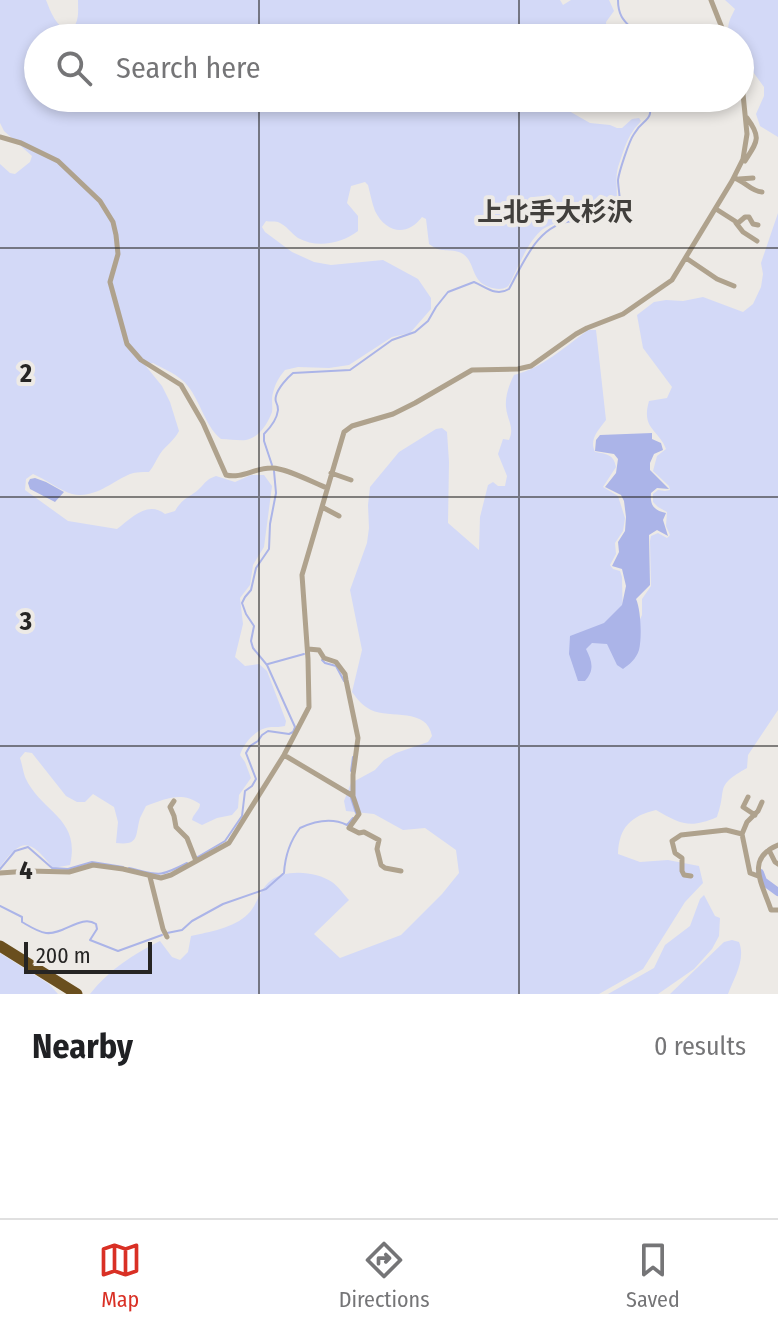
<!DOCTYPE html>
<html lang="en">
<head>
<meta charset="utf-8">
<style>
	body { margin:0; font-family:"Fira Sans Condensed","Noto Sans JP",sans-serif; background:#f6f6f6; color:#202124 }
	.scale { position:absolute; left:24px; bottom:20px; width:128px; box-sizing:border-box; padding-left:8px; border:4px solid #262524; border-top:0; font-size:22px; line-height:28px; white-space:nowrap; color:#262524; -webkit-text-stroke:6px #edeae6; paint-order:stroke }
	.list { margin:0; padding:0; list-style:none }
	h2 { display:flex; justify-content:space-between; align-items:center; height:104px; margin:0; padding:0 32px; font-size:34px }
	h2 small { font-size:26px; font-weight:400; color:#757577 }
	.icon { flex:none; width:44px; height:44px; fill:none; stroke:currentColor; stroke-width:2; stroke-linecap:round; stroke-linejoin:round }
	.map { position:relative; flex:none; width:778px; height:994px; overflow:hidden }
	.search { position:absolute; background:#fff; box-shadow:0 4px 12px #0003; left:24px; right:24px; top:24px; height:88px; display:flex; align-items:center; gap:20px; box-sizing:border-box; padding:0 28px; border-radius:44px; color:#757577; font-size:30px }
	.sheet { height:224px; background:#fff }
	nav { display:flex; justify-content:space-around; align-items:center; box-sizing:border-box; height:112px; border-top:2px solid #e0e0e0; background:#fff; font-size:22px; color:#757577 }
	nav a { display:grid; justify-items:center; gap:4px }
	nav .on { color:#d93025 }
	.map>svg:first-child { display:block }
	.green { fill:#d3d9f7 }
	.water { fill:#abb4e8 }
	.lines { fill:none; stroke-linecap:round; stroke-linejoin:round }
	.stream { stroke:#abb4e8; stroke-width:2 }
	.river { stroke:#abb4e8; stroke-width:8 }
	.street { stroke:#afa28d; stroke-width:5 }
	.highway { stroke:#6a4f1e; stroke-width:11 }
	.grid { fill:none; stroke:#262524; stroke-width:2; stroke-opacity:0.55 }
	.labels { text-anchor:middle; dominant-baseline:central; stroke-width:8; stroke-linejoin:round; paint-order:stroke }
	.quarter-label { font-size:26px; font-weight:bold; fill:#413f3c; stroke:#edeae6 }
	.grid-label { font-size:26px; text-anchor:middle; font-weight:bold; fill:#262524; stroke:#edeae6; stroke-width:8; stroke-linejoin:round; paint-order:stroke }
</style>
</head>
<body>
<div class="map">
<svg width="778" height="994" viewBox="0 0 778 994">
	<rect width="100%" height="100%" fill="#edeae6"/>
	<path class="green" d="M 0,0 L 46,0 C 51,13 56,26 69,32 C 80,23 78,13 78,0 L 560,0 L 563,5 L 571,0 L 609,0 L 614,11 L 606,22 L 607,34 C 616,39 625,32 635,35 L 637,38 L 38,38 L 38,98 L 580,98 L 570,104 L 569,111 L 590,123 L 610,125 L 617,128 L 622,128 L 632,119 L 639,118 L 641,121 C 639,124 635,127 633,131 C 626,140 622,156 618,167 C 613,186 623,202 609,217 C 601,217 593,220 585,221 C 581,221 577,218 573,219 C 563,220 551,224 543,229 C 531,238 522,258 516,271 C 513,275 511,284 507,287 C 502,290 494,289 489,287 C 470,280 476,263 463,254 C 452,247 443,255 429,244 L 426,219 L 422,217 C 407,237 386,233 375,211 C 372,203 370,193 368,185 L 365,182 L 351,186 L 347,203 L 358,216 L 358,231 C 342,243 318,249 298,238 C 292,234 286,225 278,222 C 274,221 270,222 266,221 L 262,227 L 265,232 L 292,252 L 314,262 L 331,265 L 383,260 L 418,279 L 431,298 L 431,309 L 410,333 L 392,337 L 349,365 L 329,368 L 298,367 L 285,370 C 279,377 275,384 273,393 C 271,399 273,406 272,412 C 268,423 259,438 246,440 C 240,441 229,439 221,439 C 204,426 199,394 182,380 C 174,373 162,368 153,363 L 145,365 L 162,386 L 170,402 L 179,431 C 174,441 166,445 160,454 C 156,460 154,466 149,472 C 143,472 136,472 130,474 C 111,482 95,499 72,494 C 61,491 45,479 33,474 L 26,479 L 25,490 L 68,521 L 117,529 C 131,518 148,500 165,514 L 175,511 C 184,496 190,498 200,488 C 206,482 207,479 216,476 L 235,482 L 251,475 L 264,475 L 272,486 L 264,547 L 253,565 L 250,585 L 240,598 L 243,624 L 235,657 L 245,666 L 259,664 L 267,671 L 286,721 L 285,726 C 281,727 276,727 271,727 C 257,728 244,742 240,755 L 245,762 L 251,778 L 239,795 L 238,808 L 232,815 L 217,818 L 202,825 L 192,820 C 193,814 200,810 200,804 C 181,791 166,799 146,806 C 144,810 142,814 140,818 C 135,835 140,846 116,843 L 118,822 L 114,807 L 93,794 L 85,802 L 77,802 L 66,796 L 32,753 L 25,752 L 20,758 C 22,764 23,771 25,777 C 41,813 81,817 70,865 L 53,868 C 30,840 23,836 0,867 L 0,164 L 10,173 L 15,174 L 30,162 L 32,156 L 4,131 L 0,123 Z
		M 725,0 L 778,0 L 778,137 L 760,126 L 756,114 L 764,96 L 764,87 L 740,54 L 740,38 L 731,38 C 725,27 730,19 735,9 Z
		M 778,213 L 778,710 L 748,755 L 747,768 C 713,787 728,788 717,817 C 690,829 680,824 656,810 C 631,816 619,827 618,854 L 640,862 L 668,860 L 699,866 L 703,883 L 685,902 L 643,969 L 599,994 L 90,994 C 109,970 133,954 160,941 L 172,957 L 180,960 L 188,952 L 191,936 C 209,932 234,928 248,914 C 257,905 259,892 268,883 C 283,868 316,871 332,882 C 339,887 344,895 349,900 L 314,934 L 340,958 L 401,935 L 442,894 L 459,873 L 456,850 L 425,828 L 403,830 L 374,814 L 346,811 L 344,801 L 351,783 L 375,770 L 384,760 L 396,753 L 428,742 L 432,736 C 427,707 390,719 371,710 C 363,706 357,699 352,692 L 362,650 L 350,590 L 367,543 L 369,528 L 368,505 L 370,487 L 399,452 L 436,429 L 442,428 L 447,432 L 449,462 L 448,523 L 479,550 L 480,517 L 488,485 L 493,482 L 498,486 L 505,486 L 507,476 L 498,454 L 503,439 L 509,440 C 515,427 507,420 506,407 C 505,396 509,385 514,375 C 542,368 565,347 588,330 L 596,330 L 606,420 C 598,431 589,439 595,452 C 606,454 614,454 616,467 L 603,487 L 618,496 L 625,518 L 623,531 L 615,543 L 616,554 L 610,565 L 613,569 L 620,571 L 622,577 L 623,622 L 635,630 L 642,615 L 642,599 L 651,586 L 650,541 L 651,536 L 658,533 L 667,538 L 670,535 L 666,526 L 667,512 L 658,507 L 653,502 L 653,494 L 658,490 L 665,491 L 670,490 L 669,486 L 653,471 L 657,456 L 666,449 C 658,429 641,429 649,401 L 667,398 L 672,387 L 643,348 L 637,315 L 654,302 L 666,300 L 683,301 L 703,297 L 743,312 L 753,304 L 761,287 L 763,274 L 761,263 Z
		M 704,895 L 715,916 L 720,918 L 719,936 L 712,949 L 694,969 L 658,994 L 608,994 L 654,968 L 665,945 L 690,926 L 700,899 Z
		M 732,940 L 739,942 C 746,959 734,978 728,994 L 670,994 L 724,942 Z
		M 0,953 L 49,984 L 58,994 L 0,994 Z"/>
	<path class="water" d="M 652,433 L 652,439 L 661,443 L 663,450 L 654,454 L 650,463 L 650,470 L 669,489 L 657,488 L 651,493 C 650,505 653,510 666,513 L 663,520 L 668,536 L 657,530 L 649,535 L 650,585 L 636,599 C 641,610 642,638 639,650 C 636,659 630,664 623,669 L 617,665 L 607,644 L 592,643 L 586,649 C 592,661 595,670 585,681 L 578,681 L 569,654 L 570,636 L 604,623 L 622,605 L 626,586 L 622,569 L 612,566 L 619,552 L 618,542 L 625,531 L 626,517 L 624,501 L 621,495 L 605,487 L 616,473 L 618,459 L 614,454 L 595,451 L 596,440 L 600,435 Z
		M 35,478 L 46,482 L 64,492 L 55,502 L 30,489 L 28,483 L 30,479 Z"/>
	<g class="lines">
		<path class="stream" d="M 618,0 C 618,21 629,23 640,38
			M 272,465 L 264,441 L 264,434 C 270,428 277,419 278,410 C 278,401 274,404 276,396 C 278,388 287,378 293,373 L 350,370 L 392,340 L 415,332 L 428,321 L 436,307 L 448,292 L 474,282 C 486,287 496,297 509,289 C 524,262 538,223 574,221 C 578,221 581,224 585,224 C 593,223 609,220 614,215 C 624,206 618,192 618,180 C 619,172 629,141 634,134 C 644,116 655,124 648,98
			M 322,660 L 325,663 L 336,666 L 344,681
			M 268,664 L 304,654
			M 351,771 L 353,757
			M 351,798 L 356,813
			M 196,858 L 225,841 L 242,816 L 245,791 L 252,786 L 256,779 L 246,753 L 250,746 L 258,741 L 262,735 L 268,731 L 289,734 L 293,732 L 295,727 L 267,665 L 253,648 L 251,641 L 254,626 L 246,614 L 242,603 L 245,597 L 251,590 L 256,568 L 269,549 L 270,524 L 276,493 L 274,471
			M 129,868 C 159,875 158,878 187,863
			M 0,869 L 15,851 L 28,847 L 52,868 L 68,869 L 92,862 L 123,867
			M 0,906 L 22,917 L 22,922 C 29,926 38,932 46,933 C 64,935 81,914 96,924 L 97,929 L 90,940 L 118,951 L 162,935
			M 167,933 L 182,930 L 192,921 L 223,904 L 266,889 L 284,873 C 285,857 290,841 300,828 C 315,821 331,817 347,825 L 353,818"/>
		<path class="river" d="M 760,873 L 763,881 L 778,892"/>
		<path class="street" d="M 711,0 L 726,38
			M 0,137 L 21,143 L 58,161 L 100,201 L 113,222 L 116,235 L 118,254 L 110,282 L 127,344 L 141,360 L 181,385 L 203,423 L 226,475 C 241,479 255,468 271,468 C 284,467 314,483 327,488
			M 745,161 C 757,142 762,138 747,118
			M 735,176 L 734,178 C 745,181 750,191 762,192
			M 739,179 L 753,178
			M 716,209 L 738,223 L 745,217 L 749,217 L 753,224 L 758,225
			M 736,223 L 743,232 L 757,241
			M 686,258 L 717,279 L 734,286
			M 331,473 L 351,480
			M 322,507 L 339,516
			M 308,649 L 319,650 L 324,658 L 336,662 L 345,674 L 346,680 L 358,738 L 353,775 L 353,796
			M 284,755 L 353,796 L 359,814 L 349,828 L 359,833 L 364,832 L 379,840 L 377,849 L 381,865 L 385,868 L 401,871
			M 748,797 L 743,807 L 755,815
			M 174,801 L 170,807 L 174,816 L 176,827 L 187,838 L 196,861
			M 778,845 C 744,859 763,885 771,910 L 778,910
			M 769,850 L 775,862 L 778,864
			M 0,873 L 29,871 L 69,872 L 93,865 L 123,869 L 161,878 L 171,875 L 229,843 L 284,755 L 309,707 L 308,659 L 302,575 L 344,432 L 352,426 L 393,414 L 415,403 L 472,370 L 518,369 L 531,366 L 576,334 L 587,328 L 623,314 L 672,280 L 732,181 L 743,159 L 747,134 L 740,64
			M 691,876 L 684,875 L 682,871 L 682,858 L 675,853 L 672,841 L 681,835 L 726,830 L 742,834
			M 758,876 L 750,873 L 742,834 L 747,822 L 758,811 L 762,802
			M 150,877 L 163,929 L 167,937"/>
		<path class="highway" d="M 0,946 L 77,994"/>
	</g>
	<path class="grid" d="M 259,0 L 259,38M 519,0 L 519,38M 259,98 L 259,994M 519,98 L 519,994M 0,248 L 778,248M 0,497 L 778,497M 0,746 L 778,746"/>
	<g class="labels">
		<g class="quarter-label">
			<text x="555" y="212">上北手大杉沢</text>
		</g>
	</g>
	<g class="grid-label">
		<text x="26" y="382">2</text>
		<text x="26" y="630">3</text>
		<text x="26" y="879">4</text>
	</g>
</svg>
<div class="scale">200 m</div>
<div class="search"><svg class="icon" aria-label="search" viewBox="0 0 24 24"><circle cx="10" cy="10" r="6"/><path d="M15 15l6 6"/></svg>Search here</div>
</div>
<section class="sheet">
<h2>Nearby<small>0 results</small></h2>
<ul class="list">
</ul>
</section>
<nav>
<a class="on"><svg class="icon" aria-label="map" viewBox="0 0 24 24"><path d="M3 6l6-2 6 2 6-2v14l-6 2-6-2-6 2zM9 4v14M15 6v14"/></svg>Map</a>
<a><svg class="icon" aria-label="directions" viewBox="0 0 24 24"><path d="M12 3l9 9-9 9-9-9zM9 14v-3h6M13 9l2 2-2 2"/></svg>Directions</a>
<a><svg class="icon" aria-label="saved" viewBox="0 0 24 24"><path d="M7 4h10v16l-5-4-5 4z"/></svg>Saved</a>
</nav>
</body>
</html>
